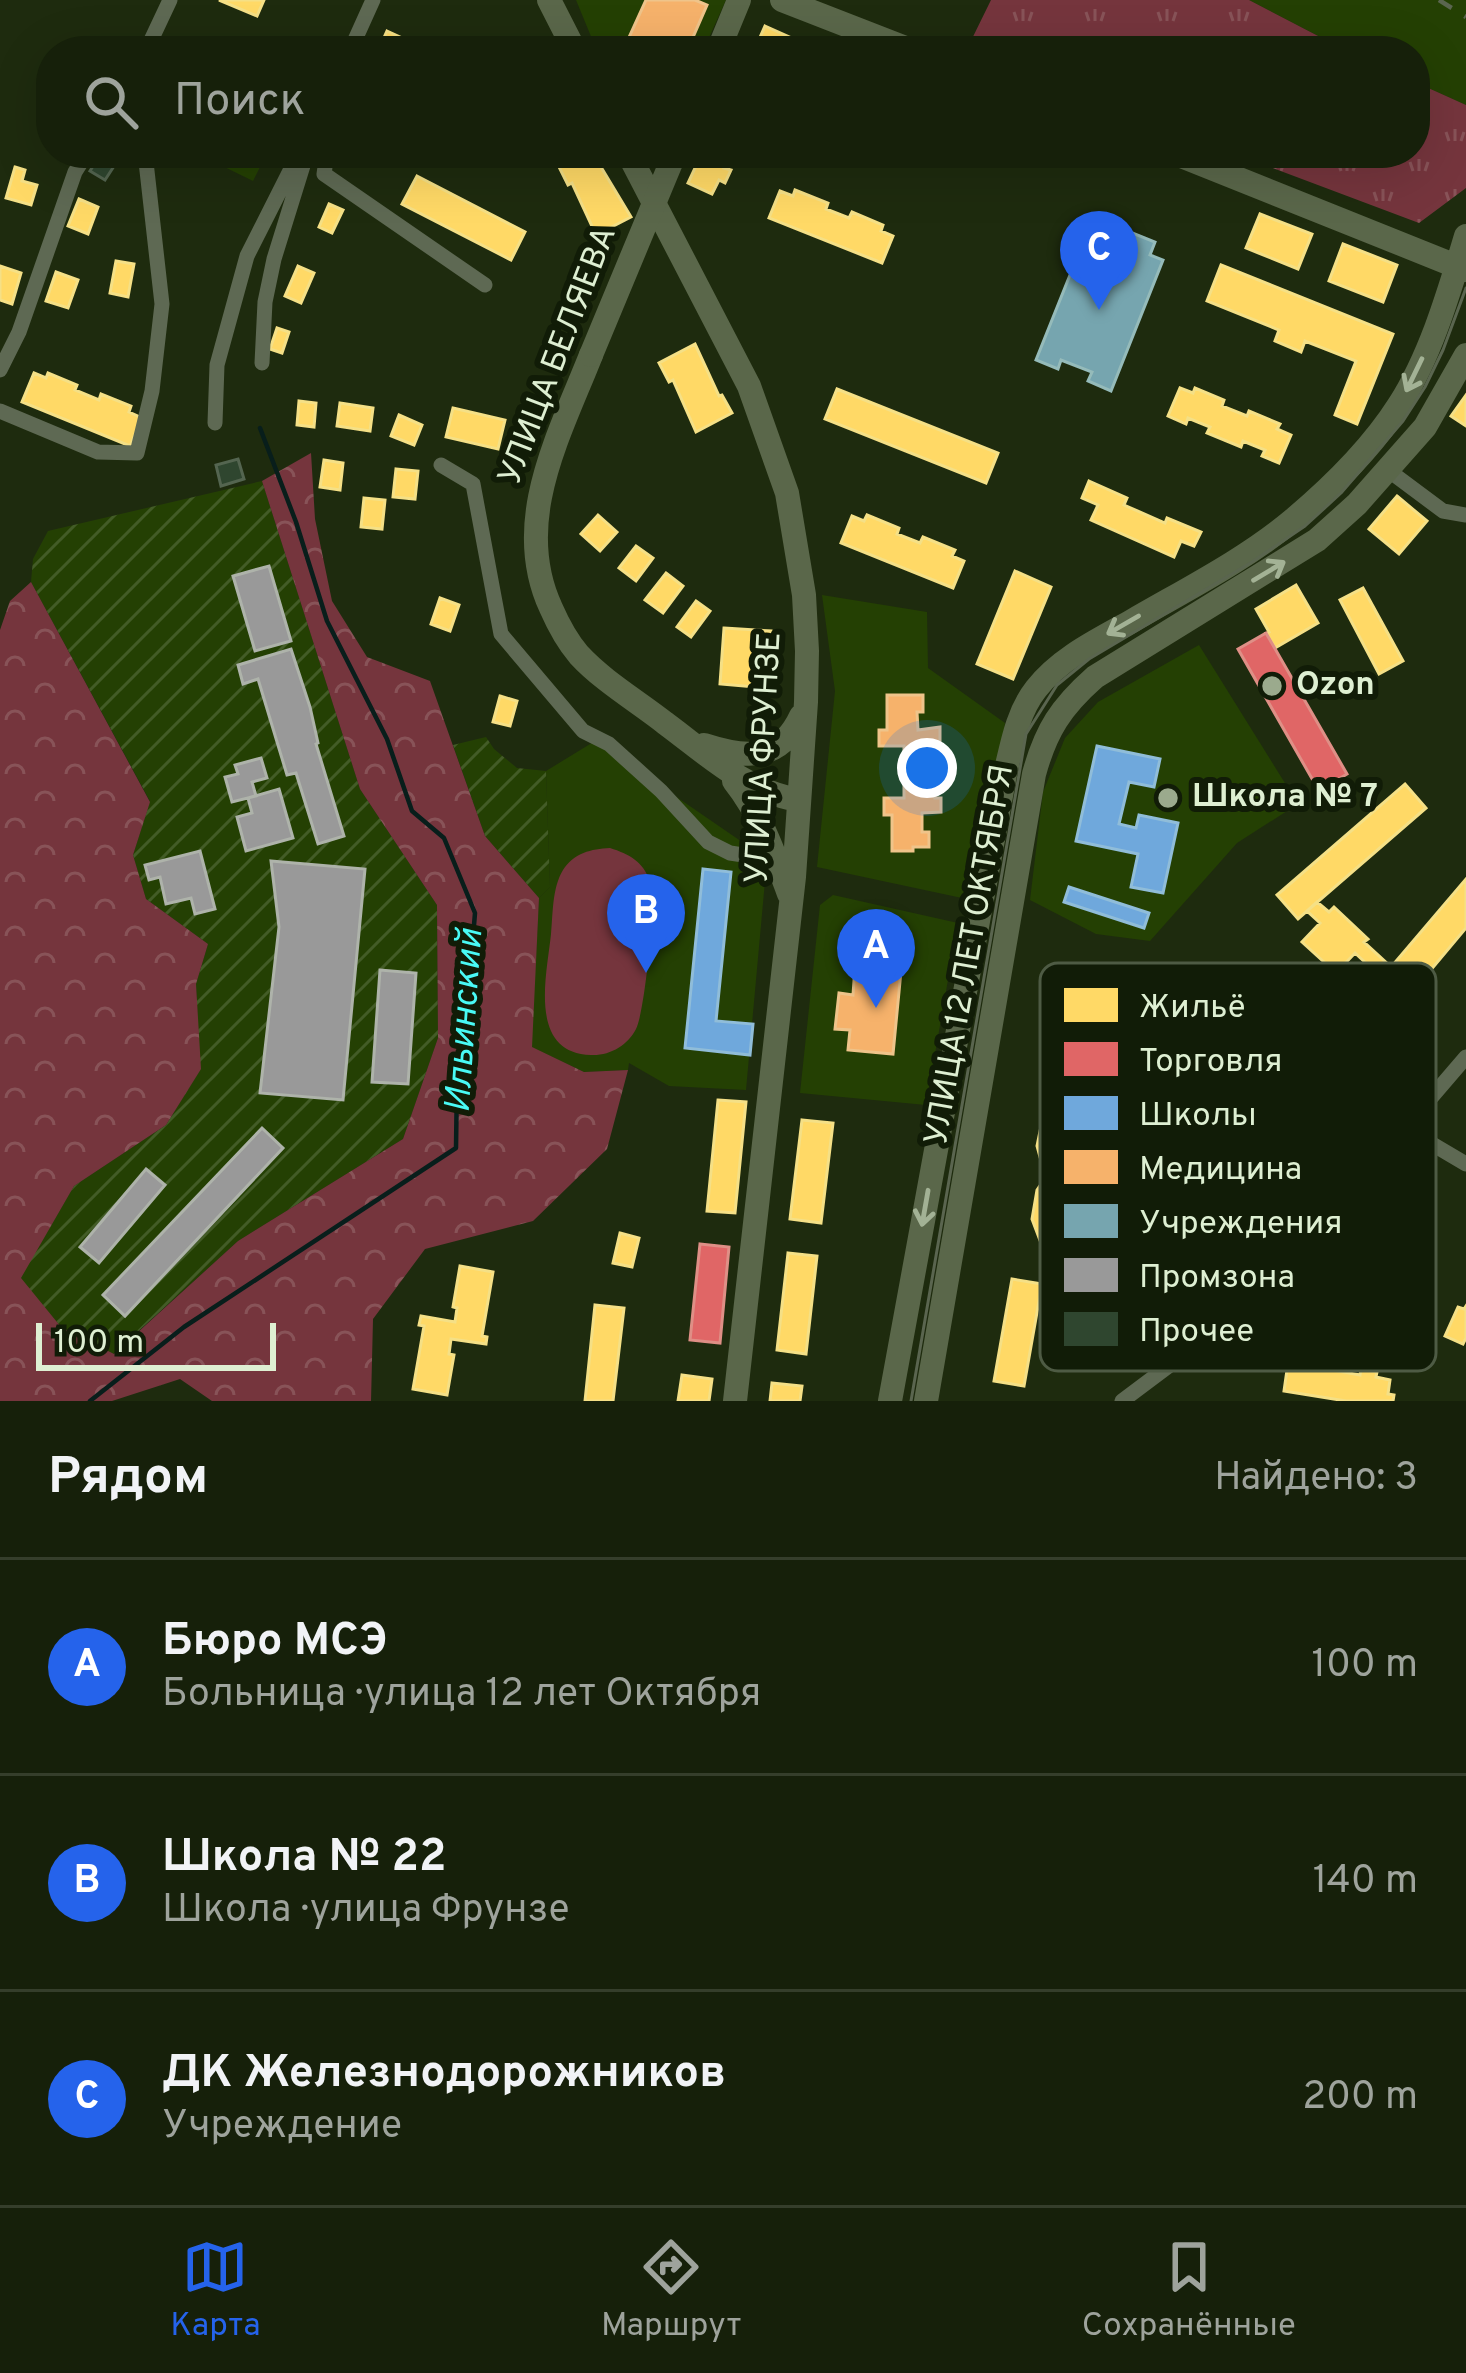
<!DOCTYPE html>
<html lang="ru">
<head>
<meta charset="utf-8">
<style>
	body { margin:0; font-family:Overpass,sans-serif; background:#232d18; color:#f1f3f6 }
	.scale { position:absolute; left:36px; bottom:30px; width:240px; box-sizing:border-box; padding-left:12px; border:6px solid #deefd2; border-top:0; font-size:33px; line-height:42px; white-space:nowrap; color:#deefd2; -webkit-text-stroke:9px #111c07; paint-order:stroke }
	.you { position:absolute; left:927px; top:768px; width:42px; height:42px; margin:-30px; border:9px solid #fff; border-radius:50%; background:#1a73e8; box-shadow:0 0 0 18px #1a73e833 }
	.badge { display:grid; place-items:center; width:78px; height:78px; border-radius:50%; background:#2563eb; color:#fff; font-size:39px; font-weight:700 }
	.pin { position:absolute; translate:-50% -99px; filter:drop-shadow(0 3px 6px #0008) }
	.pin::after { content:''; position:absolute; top:63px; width:42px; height:36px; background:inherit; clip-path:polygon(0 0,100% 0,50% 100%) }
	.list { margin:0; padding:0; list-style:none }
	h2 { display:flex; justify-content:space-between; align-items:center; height:156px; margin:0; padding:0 48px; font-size:51px }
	h2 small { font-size:39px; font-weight:400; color:#9ea39c }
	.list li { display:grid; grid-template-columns:78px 1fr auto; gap:36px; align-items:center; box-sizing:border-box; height:216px; padding:0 48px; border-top:3px solid #353e2b }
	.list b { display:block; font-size:45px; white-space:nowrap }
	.list p { margin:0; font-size:39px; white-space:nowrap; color:#9ea39c }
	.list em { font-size:39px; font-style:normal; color:#9ea39c }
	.icon { flex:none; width:66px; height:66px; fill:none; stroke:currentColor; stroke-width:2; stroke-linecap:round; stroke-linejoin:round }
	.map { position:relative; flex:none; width:1466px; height:1401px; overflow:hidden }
	.search { position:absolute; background:#16200a; box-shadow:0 12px 48px #0002; left:36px; right:36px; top:36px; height:132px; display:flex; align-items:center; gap:30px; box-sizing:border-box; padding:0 42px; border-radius:48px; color:#9ea39c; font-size:45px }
	.sheet { height:804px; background:#16200a }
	nav { display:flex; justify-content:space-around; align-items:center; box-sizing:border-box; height:168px; border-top:3px solid #353e2b; background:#16200a; font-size:33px; color:#9ea39c }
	nav a { display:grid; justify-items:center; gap:6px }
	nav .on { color:#2563eb }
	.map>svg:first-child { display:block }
	.built { fill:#244003 }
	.industrial { fill:url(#industrial-furrows) }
	.grass { fill:url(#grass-tufts) }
	.forest { fill:url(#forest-crowns) }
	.garden { fill:#75353d }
	.homes { fill:#ffd966; stroke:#f5e086; stroke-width:3 }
	.shops { fill:#e06666; stroke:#df8f86; stroke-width:3 }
	.schools { fill:#6fa8dc; stroke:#90bdd9; stroke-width:3 }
	.health { fill:#f6b26b; stroke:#efc48a; stroke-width:3 }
	.public { fill:#76a5af; stroke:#95bbba; stroke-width:3 }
	.industry { fill:#999; stroke:#aeb3aa; stroke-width:3 }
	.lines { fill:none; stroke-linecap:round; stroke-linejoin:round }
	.stream { stroke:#081e1b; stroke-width:4.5 }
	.building { fill:#2f462f; stroke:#546550; stroke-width:3 }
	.minor { stroke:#5e6953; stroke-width:15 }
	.primary { stroke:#5a674a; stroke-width:24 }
	.tram { stroke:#5a654f; stroke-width:3 }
	.rail { stroke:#5a654f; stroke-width:4.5; stroke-dasharray:15 15; stroke-linecap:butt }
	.primary-bridge { stroke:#5a674a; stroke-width:24 }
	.oneway { stroke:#a3b295 }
	.poi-dot { fill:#9baa8d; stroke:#111c07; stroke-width:4.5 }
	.labels { text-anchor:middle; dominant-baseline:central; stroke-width:12; stroke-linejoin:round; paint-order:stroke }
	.street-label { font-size:33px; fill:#deefd2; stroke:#111c07 }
	.poi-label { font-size:33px; font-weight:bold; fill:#deefd2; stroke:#111c07; text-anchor:start }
	.water-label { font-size:36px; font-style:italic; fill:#49faf5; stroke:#111c07 }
	.key { fill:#111c07; stroke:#4e5b44; stroke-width:3 }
	.key-label { font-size:33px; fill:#deefd2 }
</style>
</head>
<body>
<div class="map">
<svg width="1466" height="1401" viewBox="0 0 1466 1401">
	<defs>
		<pattern id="industrial-furrows" width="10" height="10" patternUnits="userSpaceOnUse" patternTransform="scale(3)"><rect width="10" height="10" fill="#244003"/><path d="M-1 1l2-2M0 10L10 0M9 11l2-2" fill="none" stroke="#435c27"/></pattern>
		<pattern id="grass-tufts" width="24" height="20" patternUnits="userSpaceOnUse" patternTransform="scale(3)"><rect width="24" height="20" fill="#75353d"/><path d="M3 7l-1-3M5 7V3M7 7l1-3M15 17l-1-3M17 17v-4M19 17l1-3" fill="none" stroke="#885358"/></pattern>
		<pattern id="forest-crowns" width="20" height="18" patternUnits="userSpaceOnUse" patternTransform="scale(3)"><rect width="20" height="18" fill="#75353d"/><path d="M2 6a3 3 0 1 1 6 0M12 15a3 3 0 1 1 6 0" fill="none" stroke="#885358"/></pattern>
	</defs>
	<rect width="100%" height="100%" fill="#1e2b0e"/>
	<path class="built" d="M 576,0 L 726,0 L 703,51 L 597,51 Z
		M 1249,0 L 1466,0 L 1466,105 L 1415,82 L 1415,51 L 1347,51 Z
		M 196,153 L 267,153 L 253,181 Z
		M 822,595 L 927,612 L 928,668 L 1005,723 L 976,901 L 817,867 L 835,691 Z
		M 1199,645 L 1298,804 L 1237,843 L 1150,941 L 1096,934 L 1030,900 L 1043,792 L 1065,738 L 1098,702 Z
		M 595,741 L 767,859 L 746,1090 L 669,1086 L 629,1063 L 628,1070 L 584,1072 L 531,1047 L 539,898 L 550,887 L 546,771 Z
		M 833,895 L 958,923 L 926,1105 L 800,1093 L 820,905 Z"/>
	<path class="industrial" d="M 262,481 L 360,789 L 437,905 L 438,1038 L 403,1139 L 238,1241 L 113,1354 L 61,1327 L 20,1278 L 74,1186 L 166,1125 L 200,1070 L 196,984 L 208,944 L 146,899 L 133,855 L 150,801 L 31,582 L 33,559 L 48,531 Z
		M 486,737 L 494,749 L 517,768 L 546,771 L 550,887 L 539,898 L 485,836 L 453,745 Z"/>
	<path class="grass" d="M 991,0 L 1249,0 L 1347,51 L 966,51 Z
		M 1415,82 L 1466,105 L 1466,188 L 1419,223 L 1233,153 L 1415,153 Z"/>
	<path class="forest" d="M 311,453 L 315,519 L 332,601 L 367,657 L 430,681 L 485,836 L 539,898 L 532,1047 L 584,1072 L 628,1070 L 607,1149 L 533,1221 L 425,1249 L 373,1319 L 371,1401 L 212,1401 L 180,1379 L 112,1401 L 0,1401 L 0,630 L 10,601 L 31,582 L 150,802 L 133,855 L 146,899 L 208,944 L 196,984 L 201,1069 L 166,1125 L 74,1186 L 21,1278 L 61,1327 L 114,1354 L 238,1241 L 403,1139 L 438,1038 L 437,905 L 360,789 L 262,481 Z"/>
	<path class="garden" d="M 610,848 C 629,854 644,862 650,882 C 656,901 645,1011 636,1029 C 628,1045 610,1056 591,1055 C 527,1053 547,974 551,934 C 553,914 552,888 563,870 C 574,853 591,849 610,848 Z"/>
	<path class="homes" d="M 219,0 L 264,0 L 257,16 Z
		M 765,26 L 821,51 L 754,51 Z
		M 387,31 L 431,51 L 378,51 Z
		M 585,153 L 597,153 L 604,165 L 601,167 L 631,217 L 596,235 L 572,183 L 568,185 L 559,167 Z
		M 702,153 L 730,155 L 724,168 L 731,170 L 725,183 L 719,180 L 712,194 L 688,183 Z
		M 15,167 L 25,170 L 22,181 L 37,185 L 31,205 L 6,198 Z
		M 417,176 L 525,232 L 511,260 L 402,204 Z
		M 795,190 L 828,203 L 826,209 L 849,218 L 852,212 L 883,225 L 881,231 L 893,236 L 882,263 L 769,218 L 780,191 L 793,196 Z
		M 79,199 L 98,207 L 88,234 L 68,226 Z
		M 329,204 L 343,210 L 332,233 L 319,227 Z
		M 1260,214 L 1312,234 L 1298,269 L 1246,248 Z
		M 1343,244 L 1397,265 L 1383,302 L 1329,281 Z
		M 116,261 L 134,264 L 128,297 L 110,293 Z
		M 1221,265 L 1393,334 L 1357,424 L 1335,415 L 1356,361 L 1305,341 L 1301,352 L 1275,341 L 1279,330 L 1207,301 Z
		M 0,266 L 21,273 L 12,304 L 0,300 Z
		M 298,266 L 314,273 L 301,303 L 285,296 Z
		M 56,272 L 78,280 L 68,308 L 46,301 Z
		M 277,328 L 289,332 L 282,353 L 270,349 Z
		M 695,344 L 719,396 L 722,395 L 732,413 L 696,432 L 673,380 L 669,382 L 659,363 Z
		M 34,373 L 46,378 L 48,373 L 77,385 L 75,390 L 99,400 L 101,394 L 131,406 L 129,412 L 142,418 L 130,446 L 22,402 Z
		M 1180,388 L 1193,393 L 1195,388 L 1224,400 L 1222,406 L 1247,416 L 1249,411 L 1280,424 L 1277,429 L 1291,435 L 1279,463 L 1262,456 L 1265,450 L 1243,441 L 1241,447 L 1207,433 L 1210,427 L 1188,418 L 1186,424 L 1168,416 Z
		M 837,389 L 998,453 L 986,483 L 825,419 Z
		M 1466,395 L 1466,426 L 1451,416 Z
		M 299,401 L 316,403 L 314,427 L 297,425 Z
		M 340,403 L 373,408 L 370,431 L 337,426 Z
		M 453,408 L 505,420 L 498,449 L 446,437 Z
		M 399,415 L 422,425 L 414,445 L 391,436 Z
		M 324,460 L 343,463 L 340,490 L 320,487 Z
		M 396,469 L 418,471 L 415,499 L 393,497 Z
		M 1089,481 L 1127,498 L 1124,505 L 1165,523 L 1167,518 L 1201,532 L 1194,546 L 1181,541 L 1174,557 L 1091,520 L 1098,505 L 1082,498 Z
		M 1397,496 L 1427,521 L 1399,554 L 1369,529 Z
		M 364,498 L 385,500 L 382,529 L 361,527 Z
		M 598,515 L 617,532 L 600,551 L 581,534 Z
		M 867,515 L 899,528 L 897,534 L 920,543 L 923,537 L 955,550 L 952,556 L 964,561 L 953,588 L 841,543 L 852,516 L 864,521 Z
		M 636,546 L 653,558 L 636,581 L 619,568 Z
		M 1015,571 L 1051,587 L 1013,679 L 977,664 Z
		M 666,573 L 683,586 L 663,613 L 645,600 Z
		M 1296,585 L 1318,623 L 1275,648 L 1266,633 L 1269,632 L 1256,609 Z
		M 1363,588 L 1403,661 L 1379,674 L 1340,600 Z
		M 440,598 L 459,605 L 450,631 L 431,624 Z
		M 696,601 L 710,611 L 691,637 L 677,627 Z
		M 724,628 L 771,631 L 767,688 L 720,684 Z
		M 500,696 L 517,701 L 510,726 L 493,722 Z
		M 1405,784 L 1426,808 L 1298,919 L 1277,895 Z
		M 1466,879 L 1466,928 L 1399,1008 L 1374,987 Z
		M 1317,902 L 1329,912 L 1334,907 L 1368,939 L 1364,942 L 1391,967 L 1382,978 L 1355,953 L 1336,973 L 1302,942 L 1320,923 L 1307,911 Z
		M 1128,1017 L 1161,1025 L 1159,1031 L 1186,1038 L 1188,1032 L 1220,1040 L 1224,1027 L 1257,1034 L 1261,1052 L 1237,1154 L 1205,1190 L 1184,1185 L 1210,1080 L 1095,1053 L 1085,1100 L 1094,1102 L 1080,1174 L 1043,1168 L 1037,1146 L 1044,1112 L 1051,1105 L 1055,1104 L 1057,1095 L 1050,1094 L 1049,1074 L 1056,1036 L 1069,1023 L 1084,1019 L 1107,1025 Z
		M 718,1100 L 746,1102 L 735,1213 L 707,1211 Z
		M 802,1120 L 833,1123 L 821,1223 L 790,1219 Z
		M 1050,1171 L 1088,1178 L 1080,1218 L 1104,1225 L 1107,1211 L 1151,1222 L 1147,1235 L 1160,1239 L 1153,1269 L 1041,1243 L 1032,1219 L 1037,1190 Z
		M 620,1233 L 639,1238 L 632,1267 L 613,1263 Z
		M 788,1253 L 817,1256 L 806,1354 L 777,1350 Z
		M 460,1266 L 493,1272 L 482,1336 L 487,1337 L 486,1344 L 451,1339 L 449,1354 L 454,1355 L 447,1395 L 413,1389 L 424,1326 L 419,1325 L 421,1316 L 455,1322 L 457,1308 L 453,1307 Z
		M 1012,1279 L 1042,1284 L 1024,1386 L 994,1381 Z
		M 595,1305 L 624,1308 L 613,1401 L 585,1401 Z
		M 1466,1306 L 1466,1338 L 1463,1344 L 1445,1336 L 1458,1307 L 1464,1309 Z
		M 1302,1359 L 1334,1364 L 1333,1370 L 1360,1375 L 1361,1369 L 1377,1372 L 1376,1377 L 1390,1380 L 1388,1394 L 1394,1395 L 1393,1401 L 1346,1401 L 1284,1391 L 1288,1363 L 1301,1365 Z
		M 682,1375 L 712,1379 L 709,1401 L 678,1401 Z
		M 772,1383 L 802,1386 L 800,1401 L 770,1401 Z"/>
	<path class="shops" d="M 1266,633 L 1347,774 L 1319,791 L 1238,649 Z
		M 700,1244 L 729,1247 L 720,1343 L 690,1340 Z"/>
	<path class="schools" d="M 1097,746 L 1160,759 L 1154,787 L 1129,782 L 1119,824 L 1136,828 L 1139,815 L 1178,823 L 1163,893 L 1131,887 L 1138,854 L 1076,841 Z
		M 703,869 L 731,872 L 716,1021 L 753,1024 L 750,1055 L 685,1048 Z
		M 1069,887 L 1149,913 L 1144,928 L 1064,902 Z"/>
	<path class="health" d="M 646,0 L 695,0 L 707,5 L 687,51 L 642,51 L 626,44 Z
		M 887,695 L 923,695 L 923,712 L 917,712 L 918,730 L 940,727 L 940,745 L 935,745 L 935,798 L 941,798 L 941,812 L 922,813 L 922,832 L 929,832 L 929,847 L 913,847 L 913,851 L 892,851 L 892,815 L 884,815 L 884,798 L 904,798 L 904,746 L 879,746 L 879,730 L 887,730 Z
		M 855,966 L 901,971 L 893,1054 L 848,1050 L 850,1030 L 835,1029 L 839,993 L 853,995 Z"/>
	<path class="public" d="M 1105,222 L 1155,242 L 1150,255 L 1163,260 L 1111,391 L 1088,381 L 1092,372 L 1061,360 L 1058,369 L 1036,360 L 1088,230 L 1100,235 Z"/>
	<path class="industry" d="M 269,566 L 291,641 L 255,651 L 233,576 Z
		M 291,649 L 310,707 L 318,743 L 316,744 L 344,836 L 318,844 L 296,773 L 287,775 L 258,679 L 243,684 L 238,665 Z
		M 261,758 L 267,778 L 252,782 L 256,796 L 232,802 L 225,777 L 238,774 L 235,765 Z
		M 279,789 L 293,838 L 246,851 L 237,817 L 252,813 L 248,798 Z
		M 200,851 L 215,909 L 195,914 L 191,898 L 166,904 L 160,877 L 149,880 L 145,865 Z
		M 271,861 L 365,869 L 343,1100 L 260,1093 L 279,927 Z
		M 380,970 L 416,973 L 408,1084 L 372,1082 Z
		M 262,1128 L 283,1148 L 125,1316 L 103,1295 Z
		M 146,1169 L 165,1185 L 99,1263 L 80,1247 Z"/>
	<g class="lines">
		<path class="stream" d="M 90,1401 L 184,1327 L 456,1148 L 457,1078 L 469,986 L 475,913 L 444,838 L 412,811 L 387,739 L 327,621 L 296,522 L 260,428"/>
	</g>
	<path class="building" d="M 101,153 L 107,153 L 118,160 L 105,180 L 90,171 Z
		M 238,459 L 244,479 L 221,486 L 216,465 Z"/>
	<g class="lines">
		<path class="minor" d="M 146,51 L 170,0
			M 350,51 L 373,0
			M 327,153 L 324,174 L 485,285
			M 262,363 L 265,302 L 274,259 L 306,156
			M 0,370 L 19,332 L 75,172 L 87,153
			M 0,411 L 98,452 L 137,453 L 152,391 L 162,304 L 145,153
			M 215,423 L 217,365 L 247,256 L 299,153
			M 441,465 L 473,484 L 501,634 L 583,731 L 609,744 L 661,791 L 708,842 L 730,853 L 777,860
			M 1388,470 L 1443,511 L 1466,515
			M 1405,1128 L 1466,1164
			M 1122,1401 L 1202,1341 L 1335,1214 L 1381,1164 L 1405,1128 L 1466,1057"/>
		<path class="primary" d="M 549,0 L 575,51
			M 782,0 L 913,51
			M 718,51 L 739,0
			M 628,153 L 749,386 L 787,493 L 804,595 L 807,651 L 806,702 L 794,877 L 735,1401
			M 1174,153 L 1466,270
			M 591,355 C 559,436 511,522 551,608 C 558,624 567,641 579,655 C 603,681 637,701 665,723 C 707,754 745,791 798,800
			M 704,745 C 747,759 780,761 801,716
			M 734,781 C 761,815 774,853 789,894
			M 890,1401 L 1005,774 C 1012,745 1017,713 1036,689 C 1060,658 1098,640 1132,621 C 1187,589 1245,560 1294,519 C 1333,486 1371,449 1399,405 C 1431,355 1449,292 1466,236
			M 926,1401 L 1034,774 C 1046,730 1061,707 1095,677 L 1317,540 L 1357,504 L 1425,427 L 1466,355"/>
		<path class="tram" d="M 911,1401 L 1026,734 L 1057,685 L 1089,659 L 1252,562 L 1305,526 L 1341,493 L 1403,421 L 1425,387 L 1443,350 L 1466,288"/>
		<path class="rail" d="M 1439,0 L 1466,17"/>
		<path class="primary-bridge" d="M 591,355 L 675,153"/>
	</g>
	<defs><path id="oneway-shaft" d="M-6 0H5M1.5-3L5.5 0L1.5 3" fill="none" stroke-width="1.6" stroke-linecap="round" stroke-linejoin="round" transform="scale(3)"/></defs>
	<g class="oneway">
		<use href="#oneway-shaft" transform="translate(1414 375) rotate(116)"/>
		<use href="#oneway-shaft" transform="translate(1269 571) rotate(-31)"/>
		<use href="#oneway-shaft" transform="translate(1123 625) rotate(150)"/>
		<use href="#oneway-shaft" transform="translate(925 1208) rotate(100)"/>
	</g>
	<g class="poi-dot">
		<circle cx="1272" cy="686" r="12"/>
		<circle cx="1168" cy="798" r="12"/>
	</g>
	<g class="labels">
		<g class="street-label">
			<text transform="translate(559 356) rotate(-69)">УЛИЦА БЕЛЯЕВА</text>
			<text transform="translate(765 758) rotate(-87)">УЛИЦА ФРУНЗЕ</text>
			<text transform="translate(971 955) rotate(-80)">УЛИЦА 12 ЛЕТ ОКТЯБРЯ</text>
		</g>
		<g class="poi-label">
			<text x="1296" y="686">Ozon</text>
			<text x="1192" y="798">Школа № 7</text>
		</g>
		<g class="water-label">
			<text transform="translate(466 1021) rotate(-86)">Ильинский</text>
		</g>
	</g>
	<rect x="1040" y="963" width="396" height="408" rx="18" class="key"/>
	<rect x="1064" y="988" width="54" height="34" fill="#ffd966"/>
	<rect x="1064" y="1042" width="54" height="34" fill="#e06666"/>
	<rect x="1064" y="1096" width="54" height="34" fill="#6fa8dc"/>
	<rect x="1064" y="1150" width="54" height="34" fill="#f6b26b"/>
	<rect x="1064" y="1204" width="54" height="34" fill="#76a5af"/>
	<rect x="1064" y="1258" width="54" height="34" fill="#999"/>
	<rect x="1064" y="1312" width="54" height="34" fill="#2f462f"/>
	<g class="key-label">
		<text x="1139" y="1017">Жильё</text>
		<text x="1139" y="1071">Торговля</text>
		<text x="1139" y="1125">Школы</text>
		<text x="1139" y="1179">Медицина</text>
		<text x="1139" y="1233">Учреждения</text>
		<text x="1139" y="1287">Промзона</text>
		<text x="1139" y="1341">Прочее</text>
	</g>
</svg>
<div class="scale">100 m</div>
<div class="you"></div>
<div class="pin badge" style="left:876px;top:1008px">A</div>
<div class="pin badge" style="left:646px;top:973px">B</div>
<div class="pin badge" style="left:1099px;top:310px">C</div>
<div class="search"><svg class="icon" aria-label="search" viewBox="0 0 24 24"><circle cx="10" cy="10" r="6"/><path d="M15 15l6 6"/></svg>Поиск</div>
</div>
<section class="sheet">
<h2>Рядом<small>Найдено: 3</small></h2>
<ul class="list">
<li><span class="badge">A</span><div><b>Бюро МСЭ</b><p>Больница · улица 12 лет Октября</p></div><em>100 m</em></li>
<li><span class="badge">B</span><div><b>Школа № 22</b><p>Школа · улица Фрунзе</p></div><em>140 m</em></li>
<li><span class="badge">C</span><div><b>ДК Железнодорожников</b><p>Учреждение</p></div><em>200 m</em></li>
</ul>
</section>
<nav>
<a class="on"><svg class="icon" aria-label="map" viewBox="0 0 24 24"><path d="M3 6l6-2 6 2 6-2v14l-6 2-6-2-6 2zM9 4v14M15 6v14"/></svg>Карта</a>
<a><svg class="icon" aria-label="directions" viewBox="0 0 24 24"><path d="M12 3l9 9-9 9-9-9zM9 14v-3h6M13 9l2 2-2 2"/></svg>Маршрут</a>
<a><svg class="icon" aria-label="saved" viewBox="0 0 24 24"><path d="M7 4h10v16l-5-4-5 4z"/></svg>Сохранённые</a>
</nav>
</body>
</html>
